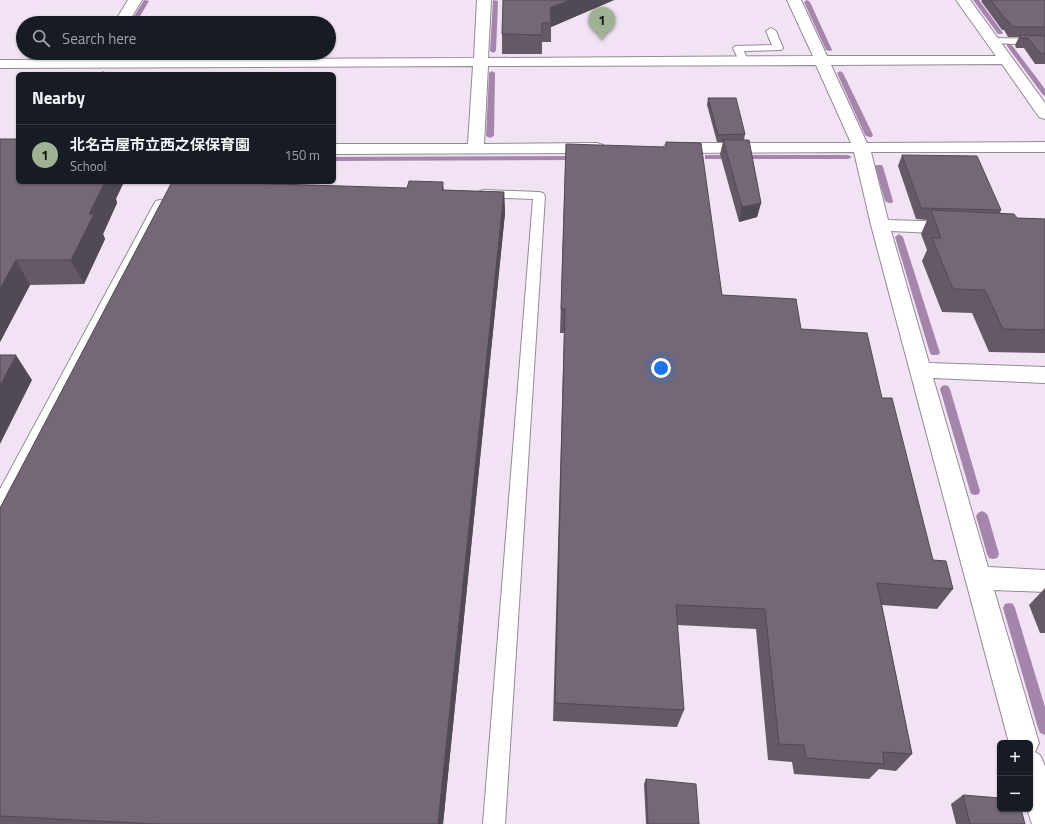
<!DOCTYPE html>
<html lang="en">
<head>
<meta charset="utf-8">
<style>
	body { margin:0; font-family:"Titillium Web","Noto Sans JP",sans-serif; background:#242831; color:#f1f3f6 }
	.controls { position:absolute; right:12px; bottom:12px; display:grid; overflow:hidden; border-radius:6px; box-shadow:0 1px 3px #0004 }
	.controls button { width:36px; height:36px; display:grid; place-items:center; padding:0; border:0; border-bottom:1px solid #363941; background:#171b24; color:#f1f3f6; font:20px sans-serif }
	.you { position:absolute; left:661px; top:368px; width:14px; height:14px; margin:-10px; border:3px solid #fff; border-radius:50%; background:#1a73e8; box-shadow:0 0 0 6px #1a73e833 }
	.badge { display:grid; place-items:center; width:26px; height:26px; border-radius:50%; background:#9fb294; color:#111; font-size:13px; font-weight:700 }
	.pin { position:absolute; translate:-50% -33px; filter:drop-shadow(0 1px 2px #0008) }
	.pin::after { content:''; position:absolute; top:21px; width:14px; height:12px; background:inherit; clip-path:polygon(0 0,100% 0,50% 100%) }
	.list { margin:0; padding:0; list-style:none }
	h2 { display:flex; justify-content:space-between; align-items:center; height:52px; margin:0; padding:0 16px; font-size:17px }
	h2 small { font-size:13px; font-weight:400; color:#9ea1a6 }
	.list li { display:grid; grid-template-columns:26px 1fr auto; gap:12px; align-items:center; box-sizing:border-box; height:60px; padding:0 16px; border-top:1px solid #363941 }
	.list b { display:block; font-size:15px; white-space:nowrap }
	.list p { margin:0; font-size:13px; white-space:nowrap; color:#9ea1a6 }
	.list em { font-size:13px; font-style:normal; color:#9ea1a6 }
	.icon { flex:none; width:22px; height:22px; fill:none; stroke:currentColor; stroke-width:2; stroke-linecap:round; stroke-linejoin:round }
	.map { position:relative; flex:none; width:1045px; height:824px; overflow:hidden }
	.search { position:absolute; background:#171b24; box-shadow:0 1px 3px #0004; left:16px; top:16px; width:320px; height:44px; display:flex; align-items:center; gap:10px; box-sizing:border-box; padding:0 14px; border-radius:22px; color:#9ea1a6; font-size:15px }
	.panel { position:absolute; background:#171b24; box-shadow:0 1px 3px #0004; left:16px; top:72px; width:320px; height:112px; border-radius:6px }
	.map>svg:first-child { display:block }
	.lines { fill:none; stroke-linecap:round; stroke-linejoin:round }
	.stream { fill:#a685ac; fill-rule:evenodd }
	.lane-casing { stroke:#958997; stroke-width:2 }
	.street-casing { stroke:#958997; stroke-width:2 }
	.lane { fill:#fff; fill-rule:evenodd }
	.street { fill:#fff; fill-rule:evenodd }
	.wall { fill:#645965 }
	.shaded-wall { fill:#514953 }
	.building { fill:#746876; stroke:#514953 }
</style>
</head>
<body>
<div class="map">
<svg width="1045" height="824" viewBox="0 0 1045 824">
	<rect width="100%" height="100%" fill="#f1e3f3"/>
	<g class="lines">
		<path class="stream" d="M 144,0 L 149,1 L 136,23 L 130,23 Z
			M 493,0 L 498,1 L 496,51 L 493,53 L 490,51 Z
			M 807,0 L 810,2 L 832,50 L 831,51 L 826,50 L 804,2 Z
			M 973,0 L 979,0 L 1003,33 L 1002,34 L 998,34 Z
			M 1007,44 L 1011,44 L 1045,89 L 1045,96 L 1043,95 L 1007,46 Z
			M 112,53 L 118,53 L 118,54 L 115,56 Z
			M 103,71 L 105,72 L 106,74 L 99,74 Z
			M 492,71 L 495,73 L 494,136 L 490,138 L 486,136 L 489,73 Z
			M 840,71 L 843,73 L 873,135 L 872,137 L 869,137 L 865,135 L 837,73 Z
			M 705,155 L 848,155 L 852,157 L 848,159 L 705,159 Z
			M 579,156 L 582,156 L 582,160 L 334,161 L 334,157 Z
			M 876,165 L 882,165 L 883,167 L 893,201 L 892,203 L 889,203 L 885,201 L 875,167 Z
			M 899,234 L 903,237 L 940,353 L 938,355 L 932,355 L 930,353 L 895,237 Z
			M 945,385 L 948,386 L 950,389 L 980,491 L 979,494 L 975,495 L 971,494 L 970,491 L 940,389 L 942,386 Z
			M 982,511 L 986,513 L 988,516 L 999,554 L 997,558 L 993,559 L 989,558 L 987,554 L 976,516 L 978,513 Z
			M 1009,603 L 1013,604 L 1015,608 L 1045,707 L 1045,735 L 1040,733 L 1038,728 L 1003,608 L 1005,604 Z"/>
		<defs>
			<path id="lane" d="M 771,28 L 776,31 L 783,48 L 781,50 L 744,51 L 748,61 L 746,63 L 740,63 L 733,48 L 735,46 L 772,45 L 766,31 Z
				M 993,38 L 1045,39 L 1045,45 L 990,43 L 988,41 Z
				M 484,190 L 539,192 L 543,193 L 545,196 L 505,824 L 483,824 L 533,199 L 480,197 L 478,194 L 480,191 Z
				M 160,200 L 164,201 L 166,204 L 6,510 L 0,512 L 0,489 L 154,204 L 156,201 Z"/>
			<path id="street" d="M 128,0 L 142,0 L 128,23 L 114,23 Z
				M 477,0 L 491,0 L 488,58 L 813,56 L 787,0 L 801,0 L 827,56 L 996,56 L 956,0 L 970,0 L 1045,103 L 1045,119 L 1039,117 L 1002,64 L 831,65 L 867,143 L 1045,142 L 1045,152 L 871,152 L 888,220 L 954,222 L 960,224 L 963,228 L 960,232 L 954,234 L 891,231 L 929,363 L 1045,367 L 1045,383 L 933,378 L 988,567 L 1045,570 L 1045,592 L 994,590 L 1039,743 L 1035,752 L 1040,755 L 1045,766 L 1045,824 L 1032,824 L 1027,809 L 1030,809 L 1030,743 L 1009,743 L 871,225 L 854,152 L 671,153 L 665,151 L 663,148 L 665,145 L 671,143 L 851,143 L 816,65 L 488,66 L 484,144 L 597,143 L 603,145 L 605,148 L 603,151 L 597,153 L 334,154 L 334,144 L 468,144 L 473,66 L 0,68 L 0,60 L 474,58 Z"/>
		</defs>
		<use href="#lane" class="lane-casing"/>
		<use href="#street" class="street-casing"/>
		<use href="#lane" class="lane"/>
		<use href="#street" class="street"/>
	</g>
	<path class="wall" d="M 503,0 L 614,0 L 551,27 L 551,42 L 542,42 L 542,54 L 502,54 L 502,34 Z
		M 982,0 L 1045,0 L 1045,64 L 1035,64 L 1024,48 L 1016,48 L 1015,45 L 1019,37 L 1008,37 L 1004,30 L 1002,30 L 981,1 Z
		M 708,98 L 745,134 L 744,140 L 761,203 L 757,217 L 739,222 L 720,154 L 723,142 L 717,142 L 707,105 Z
		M 0,139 L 116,199 L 117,203 L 103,234 L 105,239 L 84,284 L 30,285 L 0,342 Z
		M 666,142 L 722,295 L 801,329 L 882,398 L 933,560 L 953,589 L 937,609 L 882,605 L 912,754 L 896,771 L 879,769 L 869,779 L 794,774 L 792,762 L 768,760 L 756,629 L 677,625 L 684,710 L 677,727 L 553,721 L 564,333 L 560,333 L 565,168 L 665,147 Z
		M 902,155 L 1001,210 L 1000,213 L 1017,218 L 1045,219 L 1045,353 L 989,352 L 972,313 L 942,312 L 922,261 L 927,250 L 921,234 L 927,220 L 916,219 L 898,166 Z
		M 444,190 L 504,192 L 505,213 L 443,824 L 0,824 L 0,508 Z
		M 1045,588 L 1045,633 L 1040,633 L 1029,605 Z
		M 646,779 L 699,824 L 646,824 L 644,784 Z
		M 963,795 L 1025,824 L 956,824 L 951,804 Z"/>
	<path class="shaded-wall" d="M 570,0 L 614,0 L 551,27 L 550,8 Z
		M 104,182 L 124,182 L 116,199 L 117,203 L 103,234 L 105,239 L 84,284 L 71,260 L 89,214 Z
		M 443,182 L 445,202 L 442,190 Z
		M 504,192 L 505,213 L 443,824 L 438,824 Z
		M 761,203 L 757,217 L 739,222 L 742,207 Z
		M 16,260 L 30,285 L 0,342 L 0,289 Z
		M 16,355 L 32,380 L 0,444 L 0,386 Z"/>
	<path class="building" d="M 503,0 L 570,0 L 550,8 L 551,23 L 542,23 L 542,35 L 502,34 Z
		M 991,0 L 1045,0 L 1045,27 L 1013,27 L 1008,21 L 1006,20 Z
		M 1019,35 L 1045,36 L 1045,54 L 1040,53 L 1028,38 L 1021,38 Z
		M 708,98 L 736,98 L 745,134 L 718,135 Z
		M 0,139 L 18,139 L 18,182 L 105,182 L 89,214 L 94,214 L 71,260 L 16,260 L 0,289 Z
		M 723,140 L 749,140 L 761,203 L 742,207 Z
		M 666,142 L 701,143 L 722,295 L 796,299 L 801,329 L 867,333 L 882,398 L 892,398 L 933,560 L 946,561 L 953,589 L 877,583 L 912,754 L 883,752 L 884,764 L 806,758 L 804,745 L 779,744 L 765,609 L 676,605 L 684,710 L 555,703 L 565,309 L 561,309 L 566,144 L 666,147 Z
		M 902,155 L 977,156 L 1001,210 L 921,208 Z
		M 409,181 L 443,182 L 442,190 L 504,192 L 438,824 L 156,824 L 0,816 L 0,508 L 172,182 L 210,182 L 407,188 Z
		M 931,210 L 1014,214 L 1017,218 L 1045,219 L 1045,330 L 1003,329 L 985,290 L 953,289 L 932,238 L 941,238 Z
		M 0,355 L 16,355 L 0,386 Z
		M 646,779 L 696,784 L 699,824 L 648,824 Z
		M 963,795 L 1000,798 L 1000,809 L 1021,809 L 1025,824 L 970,824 Z"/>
</svg>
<div class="controls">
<button>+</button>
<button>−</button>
</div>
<div class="you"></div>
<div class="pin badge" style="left:602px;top:40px">1</div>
<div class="search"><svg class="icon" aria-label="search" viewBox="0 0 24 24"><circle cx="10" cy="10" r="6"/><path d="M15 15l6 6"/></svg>Search here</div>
<section class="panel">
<h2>Nearby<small></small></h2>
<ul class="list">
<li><span class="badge">1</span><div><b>北名古屋市立西之保保育園</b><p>School</p></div><em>150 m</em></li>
</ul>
</section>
</div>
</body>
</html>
